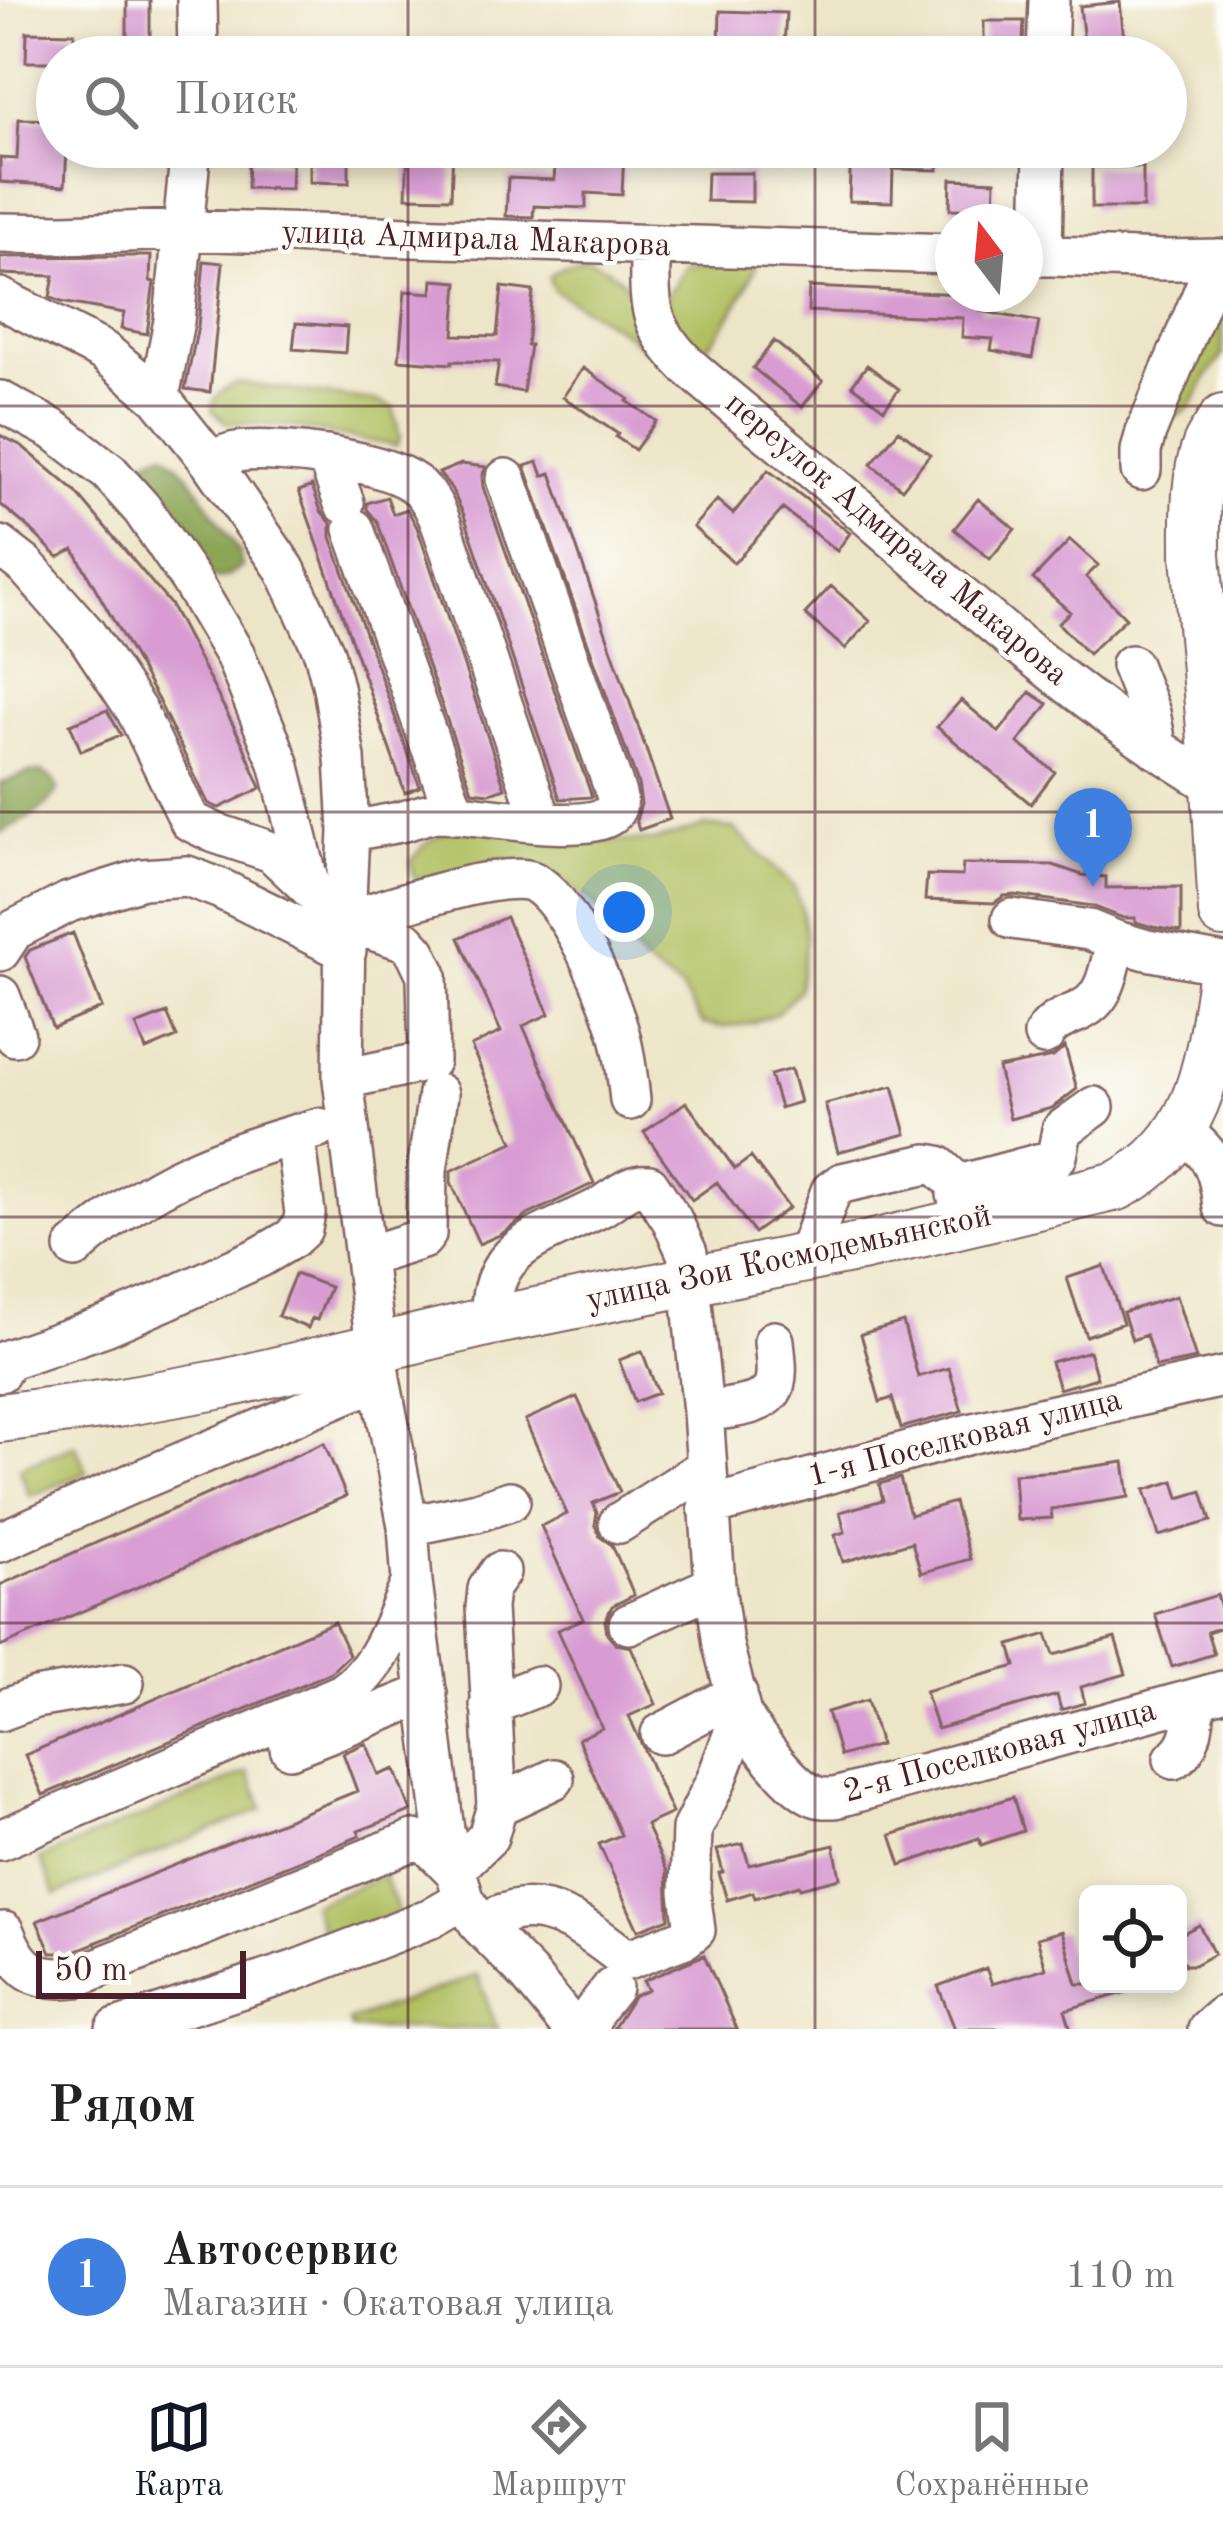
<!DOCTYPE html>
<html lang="ru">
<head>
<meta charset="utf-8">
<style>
	body { margin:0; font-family:"Old Standard TT",serif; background:#f2f2f2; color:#222 }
	.controls { position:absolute; right:36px; bottom:36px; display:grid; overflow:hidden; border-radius:18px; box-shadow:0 6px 18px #0003 }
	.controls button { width:108px; height:108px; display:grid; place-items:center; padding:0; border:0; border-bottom:3px solid #e0e0e0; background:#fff; color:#222; font:60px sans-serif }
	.compass { position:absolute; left:935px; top:204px; width:108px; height:108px; border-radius:50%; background:#fff; box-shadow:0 6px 18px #0003; rotate:344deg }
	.scale { position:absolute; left:36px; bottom:30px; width:210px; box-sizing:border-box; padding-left:12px; border:6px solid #4a1f2b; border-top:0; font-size:33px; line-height:42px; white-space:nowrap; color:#4a1f2b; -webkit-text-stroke:9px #fdfcf7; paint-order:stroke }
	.you { position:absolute; left:624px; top:912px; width:42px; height:42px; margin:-30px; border:9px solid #fff; border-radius:50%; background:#1a73e8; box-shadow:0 0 0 18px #1a73e833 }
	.badge { display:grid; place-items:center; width:78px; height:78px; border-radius:50%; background:#111827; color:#fff; font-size:39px; font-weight:700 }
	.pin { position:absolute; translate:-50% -99px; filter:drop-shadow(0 3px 6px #0008) }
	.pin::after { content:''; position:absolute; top:63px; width:42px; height:36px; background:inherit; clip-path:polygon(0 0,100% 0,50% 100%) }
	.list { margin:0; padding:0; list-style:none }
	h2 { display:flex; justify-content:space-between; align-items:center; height:156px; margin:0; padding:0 48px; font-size:51px }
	h2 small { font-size:39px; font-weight:400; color:#767676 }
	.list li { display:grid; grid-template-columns:78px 1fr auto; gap:36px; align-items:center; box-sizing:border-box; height:180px; padding:0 48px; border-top:3px solid #e0e0e0 }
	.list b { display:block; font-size:45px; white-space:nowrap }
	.list p { margin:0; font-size:39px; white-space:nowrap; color:#767676 }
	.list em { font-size:39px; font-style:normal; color:#767676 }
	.icon { flex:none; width:66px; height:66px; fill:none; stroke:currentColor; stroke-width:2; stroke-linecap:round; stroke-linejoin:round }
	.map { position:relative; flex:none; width:1223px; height:2029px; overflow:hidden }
	.search { position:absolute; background:#fff; box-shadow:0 6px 18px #0003; left:36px; right:36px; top:36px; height:132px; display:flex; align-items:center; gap:30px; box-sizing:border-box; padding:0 42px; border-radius:66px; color:#767676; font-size:45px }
	.sheet { height:336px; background:#fff }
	nav { display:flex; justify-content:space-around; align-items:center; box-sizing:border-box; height:168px; border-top:3px solid #e0e0e0; background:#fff; font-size:33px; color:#767676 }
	nav a { display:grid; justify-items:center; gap:6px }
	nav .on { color:#111827 }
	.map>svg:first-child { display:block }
	.green { fill:#b0bf61; stroke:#7d6f46; stroke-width:3 }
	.forest { fill:#8ca657; stroke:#6b6241; stroke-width:3 }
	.building { fill:#d89cd3 }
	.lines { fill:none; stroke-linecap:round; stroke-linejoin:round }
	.minor-casing { stroke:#836462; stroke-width:44 }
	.major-casing { stroke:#836462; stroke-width:52 }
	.minor { stroke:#fff; stroke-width:39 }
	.major { stroke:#fff; stroke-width:48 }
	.grid { fill:none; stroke:#4a1f2b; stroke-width:3; stroke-opacity:0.55 }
	.labels { text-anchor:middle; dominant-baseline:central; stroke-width:9; stroke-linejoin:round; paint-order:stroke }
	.street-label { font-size:33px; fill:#4a1f2b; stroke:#fdfcf7 }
</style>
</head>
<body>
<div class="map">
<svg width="1223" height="2029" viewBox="0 0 1223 2029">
	<rect width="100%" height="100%" fill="#fdfcf7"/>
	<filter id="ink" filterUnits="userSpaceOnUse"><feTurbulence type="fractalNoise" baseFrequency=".00833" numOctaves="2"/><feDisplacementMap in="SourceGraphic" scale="24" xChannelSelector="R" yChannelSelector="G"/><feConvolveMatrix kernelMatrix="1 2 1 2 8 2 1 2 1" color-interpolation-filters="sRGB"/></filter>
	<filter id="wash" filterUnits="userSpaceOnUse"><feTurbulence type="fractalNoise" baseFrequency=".004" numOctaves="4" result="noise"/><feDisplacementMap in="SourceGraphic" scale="48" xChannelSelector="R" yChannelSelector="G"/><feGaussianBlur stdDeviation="2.7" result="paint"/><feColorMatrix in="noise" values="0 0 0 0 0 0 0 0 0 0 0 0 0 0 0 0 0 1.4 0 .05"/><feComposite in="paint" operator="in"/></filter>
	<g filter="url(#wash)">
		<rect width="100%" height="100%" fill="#ede5c7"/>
		<path class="green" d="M 587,260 C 636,277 637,303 649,347 L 643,348 L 627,334 L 554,290 L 549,278 C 557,266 574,262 587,260 Z
			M 687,264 L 756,264 C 754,278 719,338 707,345 C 704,347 700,347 696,348 L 687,342 L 665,299 Z
			M 1223,284 L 1223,355 L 1208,375 L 1192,405 L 1180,415 L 1166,417 Z
			M 239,383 L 380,402 L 393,407 L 400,438 L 396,446 L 292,427 L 226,422 L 212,410 C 213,396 225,386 239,383 Z
			M 705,826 L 733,828 L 794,887 L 801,907 L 806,937 L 799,990 L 776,1014 L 748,1024 L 723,1027 L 703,1024 L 681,989 L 644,963 L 590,900 L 558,879 L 422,884 L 413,876 L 411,862 L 424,845 L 440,834 L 457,828 L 546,832 L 601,841 L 655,841 Z
			M 76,1445 L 87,1473 L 30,1496 L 19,1468 Z
			M 248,1772 L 263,1809 L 56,1895 L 40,1859 Z
			M 384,1876 L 398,1914 L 327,1942 L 312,1904 Z
			M 478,1975 L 497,2029 L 351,2029 L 349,2021 Z"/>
		<path class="forest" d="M 165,452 L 188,474 L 239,552 L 242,567 L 227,577 L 217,579 L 208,573 L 186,537 L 143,482 L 139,474 C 140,460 153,455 165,452 Z
			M 42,772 L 53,779 L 58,790 C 48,811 20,822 0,833 L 0,784 L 28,773 Z"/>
		<g id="blocks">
			<path class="building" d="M 127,0 L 150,0 L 150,57 L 127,57 Z
				M 1120,2 L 1125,48 L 1085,52 L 1080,6 Z
				M 720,11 L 786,13 L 784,47 L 719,45 Z
				M 984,21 L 1024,21 L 1023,43 L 984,43 Z
				M 27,32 L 74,33 L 74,57 L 57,57 L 57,62 L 26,62 Z
				M 19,119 L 57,120 L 57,147 L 67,147 L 65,186 L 0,182 L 0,158 L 17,159 Z
				M 310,147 L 349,147 L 349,183 L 310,182 Z
				M 408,147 L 453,147 L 451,198 L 406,197 Z
				M 851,147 L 939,147 L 938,170 L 893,169 L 892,202 L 849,201 Z
				M 590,148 L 624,150 L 622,195 L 586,193 L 586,208 L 534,206 L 533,217 L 506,216 L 508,178 L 554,180 L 556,154 L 590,155 Z
				M 248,161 L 292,163 L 291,189 L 247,188 Z
				M 1092,167 L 1143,167 L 1143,208 L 1092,208 Z
				M 707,173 L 752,173 L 752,202 L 706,201 Z
				M 951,179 L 995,181 L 994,210 L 950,209 Z
				M 129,256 L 151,256 L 150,281 L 154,282 L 147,334 L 121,329 L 124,313 L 61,302 L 50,297 L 54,276 L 0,274 L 0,257 Z
				M 204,261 L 223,263 L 210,392 L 185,389 L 198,326 Z
				M 433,280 L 458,282 L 454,335 L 497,336 L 502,287 L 533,291 L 527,345 L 530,345 L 523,392 L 495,387 L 499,362 L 452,361 L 452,364 L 399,360 L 405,291 L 432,293 Z
				M 809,287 L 982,295 L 981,311 L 1039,322 L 1032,358 L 991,350 L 993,339 L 962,337 L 963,318 L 808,311 Z
				M 296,323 L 347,327 L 345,353 L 293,349 Z
				M 774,341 L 823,381 L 802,407 L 753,368 Z
				M 867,365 L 899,389 L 884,409 L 852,385 Z
				M 583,368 L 629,399 L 627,401 L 656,421 L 635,450 L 616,437 L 618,434 L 563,397 Z
				M 899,430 L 930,454 L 902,489 L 871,464 Z
				M 0,435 L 22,446 L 75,491 L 170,604 L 242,742 L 261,788 L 219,808 L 208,803 L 158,700 L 74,550 L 58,557 L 29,528 L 0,504 Z
				M 538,462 L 543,476 L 551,473 L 670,819 L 639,830 L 636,821 L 641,804 L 638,784 L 525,466 Z
				M 461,464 L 486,467 L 482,476 L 483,487 L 592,797 L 560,799 L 464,515 L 452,490 L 439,473 Z
				M 768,470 L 850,533 L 837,551 L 783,509 L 734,563 L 693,527 L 717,500 L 733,514 Z
				M 312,486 L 321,511 L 331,523 L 331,537 L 420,787 L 405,793 L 299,491 Z
				M 387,497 L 393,514 L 407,509 L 417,527 L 505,788 L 490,793 L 472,791 L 377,521 L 367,509 L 367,503 Z
				M 978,499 L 1015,529 L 990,559 L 954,529 Z
				M 1070,540 L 1098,565 L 1086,577 L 1126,618 L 1088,654 L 1058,623 L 1070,612 L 1033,579 Z
				M 831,586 L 870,621 L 845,649 L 805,614 Z
				M 1030,692 L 1048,704 L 1018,743 L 1055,772 L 1031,804 L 937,727 L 961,700 L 999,732 Z
				M 107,710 L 121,735 L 81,751 L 70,724 Z
				M 963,864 L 1053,865 L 1082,875 L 1106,877 L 1106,888 L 1181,887 L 1181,932 L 1153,927 L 1135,922 L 1135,918 L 1123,918 L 1092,906 L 1015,895 L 1004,896 L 994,903 L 925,900 L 927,875 L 962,876 Z
				M 506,917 L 549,1014 L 523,1026 L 594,1183 L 528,1215 L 500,1235 L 479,1244 L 451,1182 L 451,1171 L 513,1142 L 471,1046 L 501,1032 L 459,938 Z
				M 73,933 L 102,1008 L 53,1028 L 25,957 L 30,950 Z
				M 167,1013 L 177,1037 L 146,1050 L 136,1025 Z
				M 1065,1047 L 1077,1089 L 1052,1108 L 1010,1119 L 998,1068 L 1053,1057 Z
				M 791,1069 L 800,1102 L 780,1108 L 770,1075 Z
				M 893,1086 L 906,1134 L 838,1152 L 825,1104 Z
				M 686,1102 L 735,1169 L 751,1157 L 789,1208 L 754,1233 L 717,1182 L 692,1200 L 644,1132 Z
				M 1104,1266 L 1123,1323 L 1086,1336 L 1067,1278 Z
				M 295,1274 L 330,1287 L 317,1320 L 312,1318 L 308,1328 L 278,1316 Z
				M 1176,1296 L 1196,1359 L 1156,1367 L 1146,1335 L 1132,1340 L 1123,1312 Z
				M 903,1322 L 918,1377 L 949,1368 L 962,1411 L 901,1428 L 892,1398 L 880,1402 L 861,1334 Z
				M 642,1351 L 658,1393 L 635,1402 L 619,1360 Z
				M 1089,1351 L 1097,1378 L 1059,1389 L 1051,1362 Z
				M 577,1397 L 620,1492 L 593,1503 L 597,1513 L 595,1525 L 600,1537 L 612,1545 L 634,1595 L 612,1606 L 605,1621 L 607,1633 L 616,1644 L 631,1647 L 656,1704 L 629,1716 L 672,1813 L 646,1825 L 667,1871 L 669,1918 L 638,1930 L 599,1844 L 621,1835 L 578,1739 L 602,1728 L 558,1630 L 583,1619 L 541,1526 L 567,1514 L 525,1420 Z
				M 324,1443 L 346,1496 L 0,1647 L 0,1585 Z
				M 1124,1462 L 1129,1497 L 1051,1509 L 1052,1518 L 1017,1520 L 1014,1474 L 1060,1471 Z
				M 900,1478 L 910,1515 L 954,1502 L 970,1559 L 921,1573 L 912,1542 L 843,1562 L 835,1535 L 845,1532 L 840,1512 L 883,1500 L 879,1484 Z
				M 1174,1481 L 1179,1498 L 1202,1491 L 1211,1521 L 1159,1536 L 1145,1490 Z
				M 1217,1595 L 1223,1614 L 1223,1627 L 1207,1632 L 1214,1654 L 1172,1667 L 1155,1614 Z
				M 334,1622 L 349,1655 L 330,1673 L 43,1795 L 25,1755 Z
				M 1047,1634 L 1054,1655 L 1115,1638 L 1126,1674 L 1081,1687 L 1085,1703 L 1061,1710 L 1057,1695 L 937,1729 L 925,1691 L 1016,1666 L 1010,1645 Z
				M 867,1700 L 880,1745 L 840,1756 L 827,1712 Z
				M 366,1743 L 379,1775 L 395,1769 L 411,1811 L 358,1831 L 360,1836 L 70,1953 L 51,1953 L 37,1921 L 357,1791 L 343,1753 Z
				M 1013,1797 L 1023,1831 L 981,1845 L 979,1838 L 901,1865 L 891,1835 Z
				M 743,1844 L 749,1865 L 834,1845 L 840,1878 L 800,1888 L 799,1885 L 755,1898 L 753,1892 L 727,1900 L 719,1873 L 723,1872 L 717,1850 Z
				M 1199,1925 L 1214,1954 L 1194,1965 L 1185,1965 L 1178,1951 L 1178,1936 Z
				M 1062,1931 L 1077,1984 L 1133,1984 L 1134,1990 L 1065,2010 L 1071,2029 L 955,2029 L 938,1986 L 986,1968 L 992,1984 L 1046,1968 L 1037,1938 Z
				M 704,1955 L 737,2029 L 613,2029 L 634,1996 L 648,1990 L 643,1981 Z"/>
		</g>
	</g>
	<g filter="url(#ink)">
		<use href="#blocks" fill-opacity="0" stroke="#836462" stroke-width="3"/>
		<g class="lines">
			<defs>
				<path id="minor" d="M 197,0 L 198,57
					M 1047,57 L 1049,0
					M 0,233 L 63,234 L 183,230 L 953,254
					M 650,246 C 650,303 645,323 688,366 C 740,412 796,454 849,500 C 966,601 1083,706 1216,786
					M 1025,255 L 1163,260 L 1223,259
					M 1042,256 L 1044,147
					M 0,298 L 103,351 L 159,397 L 210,461 L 285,569 L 324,652 L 333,687 L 345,758 L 349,831 L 345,921 L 343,1079 L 380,1379 L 408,1526 L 412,1582 L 444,1830 L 464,1899 L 480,1925 L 528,1974 L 573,2029
					M 159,397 L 174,321 L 191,147
					M 0,401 L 54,430 L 109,472 L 142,509 L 190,579 L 235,655 L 279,763 L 310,888
					M 327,456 L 344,503
					M 210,461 C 219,458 228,453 237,452 C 278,446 390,460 420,488 C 432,500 438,514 443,529 L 542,822
					M 1141,470 L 1141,451 L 1146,432 L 1217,259
					M 354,529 L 455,814
					M 0,546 L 26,566 L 85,633 L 136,710 L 190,821 L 215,833 L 272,852 L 345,921 L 406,941 L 416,952 L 427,975 L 429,1061 L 343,1079
					M 1131,665 L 1150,713 L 1157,749
					M 349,831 C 367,828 386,825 404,821 C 416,818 428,812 440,812 C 473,813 595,838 614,811 C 620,803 616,794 613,785 L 506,479
					M 1012,919 L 1089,930 L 1116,941 L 1147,950 L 1223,964
					M 345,921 C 387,909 487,874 527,880 C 565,886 615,1008 622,1045 C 626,1063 628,1082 630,1100
					M 0,951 L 14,930 L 69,902 L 142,879 L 187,876 L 221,889 L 346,951
					M 0,996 L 15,1036
					M 1044,1035 C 1054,1018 1067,1018 1083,1009 C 1107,997 1110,965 1116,941
					M 1182,1131 C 1213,1155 1219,1168 1223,1207
					M 960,1206 L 957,1194 L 959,1185 L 1053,1160 L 1057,1156 L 1062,1130 L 1094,1107
					M 75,1248 C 150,1181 223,1154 319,1128
					M 365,1257 L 422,1239 L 426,1234 L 427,1170 L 438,1094
					M 806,1258 L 831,1191 L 842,1183 L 927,1164 L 938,1166 L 959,1185
					M 0,1372 L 7,1360 L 105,1326 L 166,1300 L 260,1257 L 291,1239 L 302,1229 L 305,1213 L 295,1137
					M 703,1412 C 724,1408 771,1408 775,1382 C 778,1370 775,1354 774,1341
					M 708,1507 L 973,1433 L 1223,1377
					M 619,1523 L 705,1468
					M 408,1526 L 477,1512 L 510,1501
					M 0,1542 L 135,1482 L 380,1379
					M 629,1624 L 715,1585
					M 490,1705 L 538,1686
					M 0,1711 L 35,1698 L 124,1683
					M 741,1714 C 754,1737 791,1787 815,1796 C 822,1799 827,1798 835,1798 L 1223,1691
					M 661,1734 L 737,1694
					M 290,1748 L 427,1693
					M 1174,1759 C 1194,1745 1193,1721 1196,1699
					M 497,1806 L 554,1779
					M 0,1840 L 342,1694 C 380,1669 393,1624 411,1584
					M 480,1925 C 488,1921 497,1915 506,1913 C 551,1898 595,1935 627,1960 L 685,1938 L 695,1930 L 690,1892 L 692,1829 L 716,1781 L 741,1714 L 723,1645 L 715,1585 L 703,1412 L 687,1253 L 672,1220 L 649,1185 C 629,1183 616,1198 599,1208 C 543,1237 487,1245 491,1321
					M 4,1932 C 19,1970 35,1982 76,1977 L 414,1840 L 427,1843 L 454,1870 L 488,1837 L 497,1806 L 486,1608 L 488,1589 L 500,1572
					M 116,2029 L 294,1971 L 431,1918 L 464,1899
					M 587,2029 L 594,2011 L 612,1988
					M 1208,2029 L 1223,2016"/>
				<path id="major" d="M 1223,419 C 1218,428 1211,436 1207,445 C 1194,479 1196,520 1196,555 L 1216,786 L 1223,913
					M 0,1418 L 116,1403 L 223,1384 L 491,1321 L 865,1246 L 1117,1186 C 1204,1143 1210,1056 1223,971"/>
			</defs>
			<use href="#minor" class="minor-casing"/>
			<use href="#major" class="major-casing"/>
			<use href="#minor" class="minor"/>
			<use href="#major" class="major"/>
		</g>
	</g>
	<path class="grid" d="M 408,0 L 408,57M 815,0 L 815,57M 408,147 L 408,2029M 815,147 L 815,2029M 0,406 L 1223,406M 0,812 L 1223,812M 0,1217 L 1223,1217M 0,1623 L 1223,1623"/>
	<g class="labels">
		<g class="street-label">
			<text transform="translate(476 240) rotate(2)">улица Адмирала Макарова</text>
			<text transform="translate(896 540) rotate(40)">переулок Адмирала Макарова</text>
			<text transform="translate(789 1259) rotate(-12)">улица Зои Космодемьянской</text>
			<text transform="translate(965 1439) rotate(-14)">1-я Поселковая улица</text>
			<text transform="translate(1000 1752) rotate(-15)">2-я Поселковая улица</text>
		</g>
	</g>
</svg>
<div class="controls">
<button><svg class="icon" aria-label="locate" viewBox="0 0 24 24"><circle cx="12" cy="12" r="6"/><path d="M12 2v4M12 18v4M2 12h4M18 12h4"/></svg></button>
</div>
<svg class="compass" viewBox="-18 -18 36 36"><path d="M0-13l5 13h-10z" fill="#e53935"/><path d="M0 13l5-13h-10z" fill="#767676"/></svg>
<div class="scale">50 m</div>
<div class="you"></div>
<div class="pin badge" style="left:1093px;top:887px;background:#3f7fe0">1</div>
<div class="search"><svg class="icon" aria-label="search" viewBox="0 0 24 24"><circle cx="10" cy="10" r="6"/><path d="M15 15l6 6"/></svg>Поиск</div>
</div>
<section class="sheet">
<h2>Рядом<small></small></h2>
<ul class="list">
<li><span class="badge" style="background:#3f7fe0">1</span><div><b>Автосервис</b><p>Магазин · Окатовая улица</p></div><em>110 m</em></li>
</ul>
</section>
<nav>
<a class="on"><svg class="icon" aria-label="map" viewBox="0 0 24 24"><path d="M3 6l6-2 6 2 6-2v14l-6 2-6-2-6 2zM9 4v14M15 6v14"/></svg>Карта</a>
<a><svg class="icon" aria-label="directions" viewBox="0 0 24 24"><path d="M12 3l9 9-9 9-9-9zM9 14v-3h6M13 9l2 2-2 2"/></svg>Маршрут</a>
<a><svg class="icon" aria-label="saved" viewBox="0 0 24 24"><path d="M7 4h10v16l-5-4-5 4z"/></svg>Сохранённые</a>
</nav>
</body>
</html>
